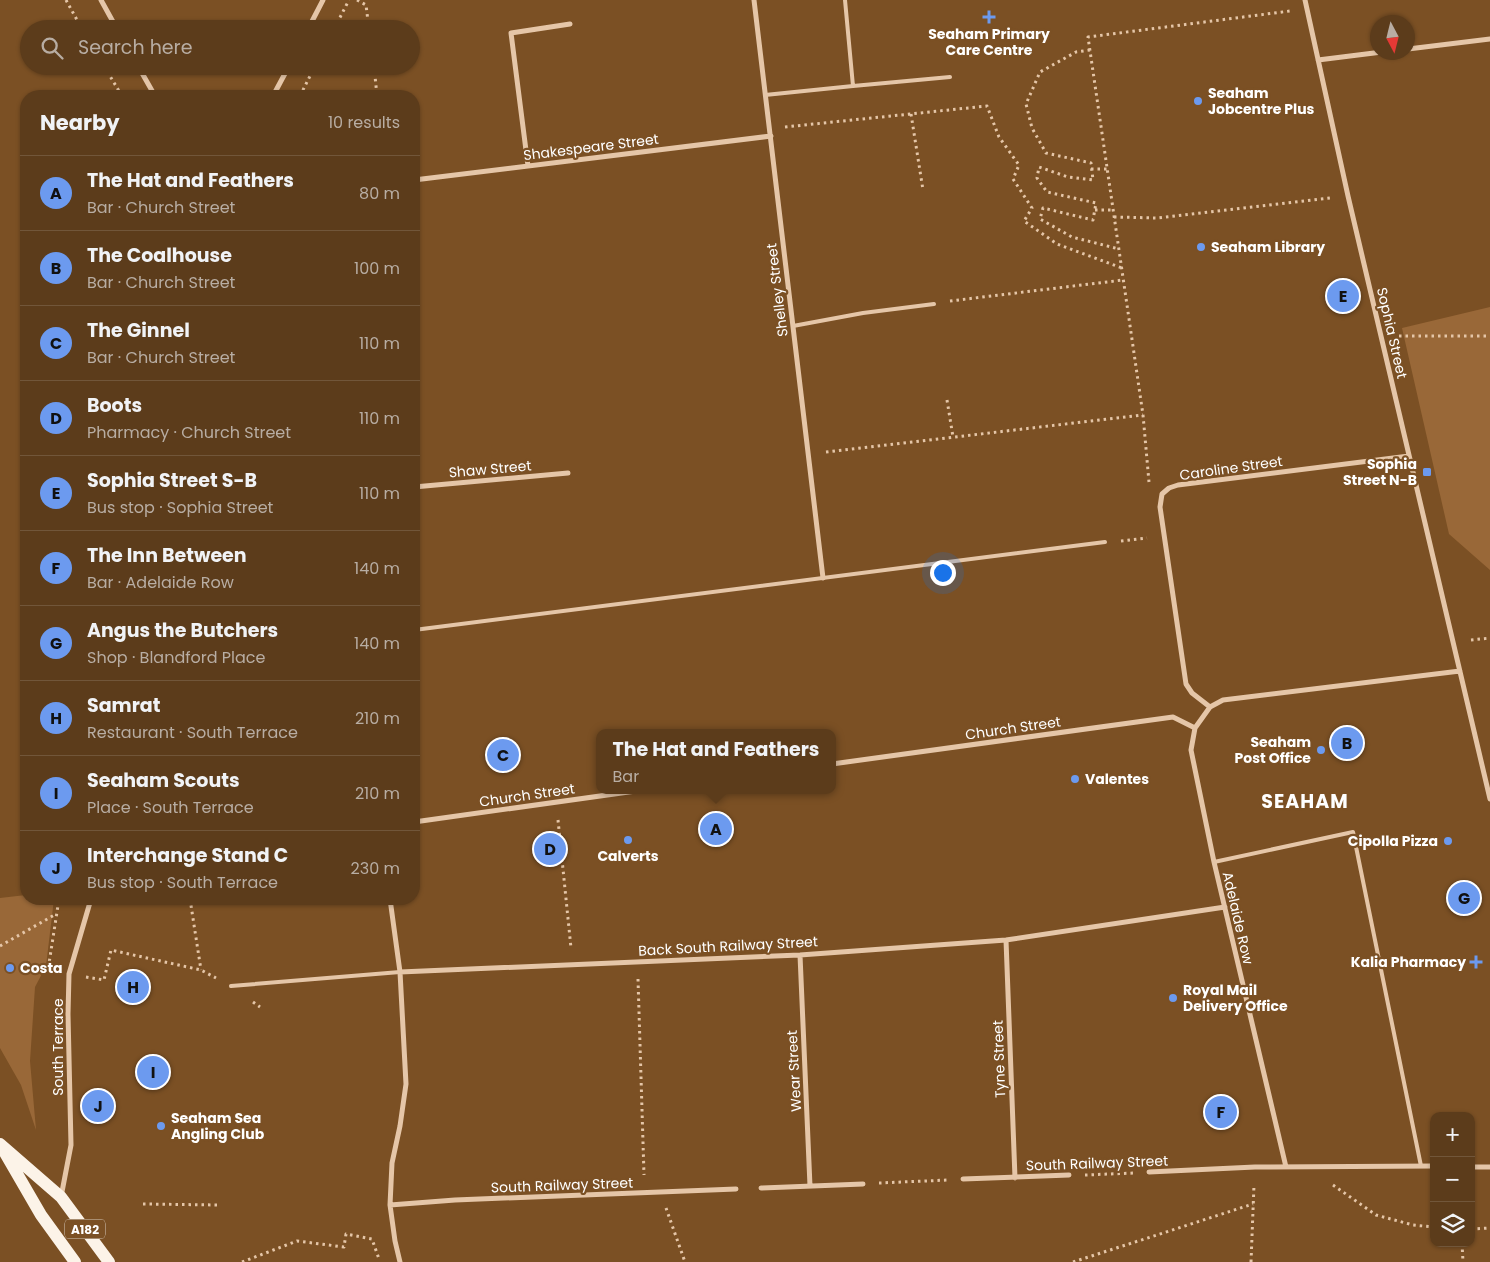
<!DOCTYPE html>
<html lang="en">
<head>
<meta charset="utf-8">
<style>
	body { margin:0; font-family:Poppins,sans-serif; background:#654728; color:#f1f3f6 }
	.controls { position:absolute; right:15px; bottom:15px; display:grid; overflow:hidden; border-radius:10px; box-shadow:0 1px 4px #0004 }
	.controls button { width:45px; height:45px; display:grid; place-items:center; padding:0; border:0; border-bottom:1px solid #71563a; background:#5c3c1b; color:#f1f3f6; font:25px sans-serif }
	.compass { position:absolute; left:1370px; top:15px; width:45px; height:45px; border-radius:50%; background:#5c3c1b; box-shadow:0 1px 4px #0004; rotate:173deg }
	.you { position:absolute; left:942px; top:572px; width:18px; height:18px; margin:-12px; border:4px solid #fff; border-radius:50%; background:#1a73e8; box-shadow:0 0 0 8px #1a73e833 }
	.badge { display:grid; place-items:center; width:32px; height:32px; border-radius:50%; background:#6c9aef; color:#111; font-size:16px; font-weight:700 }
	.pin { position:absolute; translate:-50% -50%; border:2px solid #fff; box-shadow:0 1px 5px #0006 }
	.popup { position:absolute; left:596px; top:729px; width:240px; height:65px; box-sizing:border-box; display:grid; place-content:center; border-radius:10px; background:#5c3c1b; filter:drop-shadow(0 1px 4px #0005); font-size:16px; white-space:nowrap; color:#b8ada3 }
	.popup b { font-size:19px; color:#f1f3f6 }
	.popup::after { content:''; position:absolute; left:50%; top:100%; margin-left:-10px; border:10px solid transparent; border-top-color:#5c3c1b }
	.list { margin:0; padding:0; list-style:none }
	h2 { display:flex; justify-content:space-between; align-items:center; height:65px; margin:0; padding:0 20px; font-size:21px }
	h2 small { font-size:16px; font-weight:400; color:#b8ada3 }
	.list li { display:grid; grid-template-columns:32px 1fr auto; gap:15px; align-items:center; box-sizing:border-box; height:75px; padding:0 20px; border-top:1px solid #71563a }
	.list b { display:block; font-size:19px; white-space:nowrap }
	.list p { margin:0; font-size:16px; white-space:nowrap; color:#b8ada3 }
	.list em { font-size:16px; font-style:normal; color:#b8ada3 }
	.icon { flex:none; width:28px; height:28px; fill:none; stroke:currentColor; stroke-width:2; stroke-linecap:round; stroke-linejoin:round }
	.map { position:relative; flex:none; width:1490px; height:1262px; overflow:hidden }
	.search { position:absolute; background:#5c3c1b; box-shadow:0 1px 4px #0004; left:20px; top:20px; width:400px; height:55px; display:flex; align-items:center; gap:12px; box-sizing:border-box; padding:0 18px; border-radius:28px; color:#b8ada3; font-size:19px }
	.panel { position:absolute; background:#5c3c1b; box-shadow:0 1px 4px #0004; left:20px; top:90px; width:400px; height:815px; border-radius:20px }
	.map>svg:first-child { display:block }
	.green { fill:#996838 }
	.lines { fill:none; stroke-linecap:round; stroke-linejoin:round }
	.path { stroke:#e5c6a8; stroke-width:3; stroke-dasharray:2.5 4; stroke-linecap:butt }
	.lane { stroke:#e5c6a8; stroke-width:4 }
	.street { stroke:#e5c6a8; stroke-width:5 }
	.primary { stroke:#fcf3e8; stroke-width:12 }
	.poi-dot { fill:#6c9aef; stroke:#7b5024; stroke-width:2 }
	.labels { text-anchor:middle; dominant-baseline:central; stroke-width:4.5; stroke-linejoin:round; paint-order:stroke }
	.shield { fill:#7b5024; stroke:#d7cabd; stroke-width:1 }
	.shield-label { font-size:12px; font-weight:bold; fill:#fff }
	.poi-label { font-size:14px; font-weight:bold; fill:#fff; stroke:#7b5024; text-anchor:start }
	.street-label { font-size:14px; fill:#fff; stroke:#7b5024 }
	.district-label { font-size:19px; font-weight:bold; letter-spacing:1px; fill:#fff; stroke:#7b5024 }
</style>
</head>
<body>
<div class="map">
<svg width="1490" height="1262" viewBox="0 0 1490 1262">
	<rect width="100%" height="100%" fill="#7b5024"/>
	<path class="green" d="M 1490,307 L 1490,570 L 1449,534 L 1402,328 Z
		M 26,895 L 26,899 L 54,899 L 46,966 L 35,987 L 30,1061 L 36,1130 L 21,1085 L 0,1048 L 0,898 Z"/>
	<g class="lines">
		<path class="path" d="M 66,0 L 82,29
			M 357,0 L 366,5 L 369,29
			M 334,29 L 349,0
			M 1090,50 L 1076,52 L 1040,72 L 1026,104 L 1032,128 L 1046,153 L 1091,163 L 1093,180 L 1068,177 L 1039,167 L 1037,178 L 1047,192 L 1096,203 L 1093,220 L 1043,208 L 1040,219 L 1072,237 L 1119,249
			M 104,66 L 122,96
			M 374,66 L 377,96
			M 300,96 L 315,66
			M 911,114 L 923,190
			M 785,127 L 987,106 L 999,137 L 1019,165 L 1013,179 L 1032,208 L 1024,221 L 1057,244 L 1122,268
			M 1091,169 L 1107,169
			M 1095,210 L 1113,210
			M 1114,217 L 1158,218 L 1330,198
			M 950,301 L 1123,280
			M 1399,336 L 1490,336
			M 947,400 L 953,437
			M 826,452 L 1143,415
			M 1149,482 L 1143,415 L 1088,37 L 1290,11
			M 1121,541 L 1147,538
			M 1471,640 L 1490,638
			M 558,820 L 571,948
			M 190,899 L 201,970
			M 0,946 L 56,914
			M 52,971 L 48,970 L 59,899
			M 86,977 L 104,980 L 111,950 L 201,970 L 216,978
			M 638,979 L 644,1175
			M 253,1002 L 260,1007
			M 1085,1175 L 1134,1173
			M 879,1183 L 948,1180
			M 1333,1185 L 1376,1215 L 1413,1225 L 1434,1227
			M 143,1204 L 219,1205
			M 666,1208 L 685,1262
			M 1471,1229 L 1490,1228
			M 1462,1243 L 1463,1262
			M 242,1262 L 297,1241 L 344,1247 L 346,1234 L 372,1239 L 379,1259
			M 1073,1262 L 1253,1204
			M 1251,1262 L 1254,1185"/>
		<path class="lane" d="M 853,86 L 950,77
			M 765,95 L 853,86 L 845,0
			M 793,326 L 863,313 L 934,304
			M 414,630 L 1105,542
			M 1214,862 L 1353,832 L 1421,1166
			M 231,986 L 400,972"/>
		<path class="street" d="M 101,0 L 117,29
			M 754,0 L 823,578
			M 1305,0 L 1348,196 L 1490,799
			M 308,29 L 323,0
			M 1408,49 L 1490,39
			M 1318,60 L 1382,52
			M 138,66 L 155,96
			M 273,96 L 289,66
			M 528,166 L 511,33 L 570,24
			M 414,180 L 771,136
			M 414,487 L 568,473
			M 1210,707 L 1192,693 L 1186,684 L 1160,507 L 1162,494 L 1169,488 L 1178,485 L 1409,456
			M 832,764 L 1173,717 L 1195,728
			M 414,822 L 643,790
			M 390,899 L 400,972 L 406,1084 L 400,1126 L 392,1163 L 390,1205 L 395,1241 L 400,1262
			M 1006,940 L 1015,1178
			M 800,955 L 810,1186
			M 400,972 L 800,955 L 1006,940 L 1225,907
			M 1286,1167 L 1214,862 L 1191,750 L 1195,728 L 1210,707 L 1223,700 L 1460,671
			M 1471,1167 L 1490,1167
			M 1149,1172 L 1255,1167 L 1434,1166
			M 963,1179 L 1069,1175
			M 761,1188 L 863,1184
			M 61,1197 L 71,1145 L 68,1014 L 69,974 L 91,899
			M 390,1205 L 455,1200 L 736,1189"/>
		<path class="primary" d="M 0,1144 L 61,1197 L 109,1262
			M 5,1153 L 41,1215 L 75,1262"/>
	</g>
	<g class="poi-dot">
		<path d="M986.5 9.5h5v5h5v5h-5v5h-5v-5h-5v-5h5z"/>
		<circle cx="1198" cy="101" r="5"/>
		<circle cx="1201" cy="247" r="5"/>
		<rect x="1422" y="467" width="10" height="10" rx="2.5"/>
		<circle cx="1321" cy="750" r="5"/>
		<circle cx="1075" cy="779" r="5"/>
		<circle cx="628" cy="840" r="5"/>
		<circle cx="1448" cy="841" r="5"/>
		<path d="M1473.5 954.5h5v5h5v5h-5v5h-5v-5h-5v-5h5z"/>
		<circle cx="10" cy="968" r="5"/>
		<circle cx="1173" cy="998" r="5"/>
		<circle cx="161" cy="1126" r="5"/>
	</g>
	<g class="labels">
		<rect class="shield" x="65" y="1219.5" width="40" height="19" rx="4"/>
		<g class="shield-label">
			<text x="85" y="1229">A182</text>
		</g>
		<g class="poi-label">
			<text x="989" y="34" text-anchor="middle">Seaham Primary<tspan x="989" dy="16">Care Centre</tspan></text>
			<text x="1208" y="93">Seaham<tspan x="1208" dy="16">Jobcentre Plus</tspan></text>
			<text x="1211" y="247">Seaham Library</text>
			<text x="1417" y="464" text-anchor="end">Sophia<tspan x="1417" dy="16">Street N-B</tspan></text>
			<text x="1311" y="742" text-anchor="end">Seaham<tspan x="1311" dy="16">Post Office</tspan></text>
			<text x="1085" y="779">Valentes</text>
			<text x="1438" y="841" text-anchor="end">Cipolla Pizza</text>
			<text x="628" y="856" text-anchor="middle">Calverts</text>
			<text x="1466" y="962" text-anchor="end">Kalia Pharmacy</text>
			<text x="20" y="968">Costa</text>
			<text x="1183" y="990">Royal Mail<tspan x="1183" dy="16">Delivery Office</tspan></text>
			<text x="171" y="1118">Seaham Sea<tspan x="171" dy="16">Angling Club</tspan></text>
		</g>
		<g class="street-label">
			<text transform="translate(591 147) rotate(-7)">Shakespeare Street</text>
			<text transform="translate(777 290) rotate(-97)">Shelley Street</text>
			<text transform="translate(1392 333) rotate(77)">Sophia Street</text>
			<text transform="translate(1231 468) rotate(-8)">Caroline Street</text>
			<text transform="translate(490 469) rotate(-5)">Shaw Street</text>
			<text transform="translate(1013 728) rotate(-8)">Church Street</text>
			<text transform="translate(527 795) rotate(-8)">Church Street</text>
			<text transform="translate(1238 918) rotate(77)">Adelaide Row</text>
			<text transform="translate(728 946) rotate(-3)">Back South Railway Street</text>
			<text transform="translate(58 1047) rotate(-90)">South Terrace</text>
			<text transform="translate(999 1059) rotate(-92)">Tyne Street</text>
			<text transform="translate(794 1071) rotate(-93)">Wear Street</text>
			<text transform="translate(1097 1163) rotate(-2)">South Railway Street</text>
			<text transform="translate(562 1185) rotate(-2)">South Railway Street</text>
		</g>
		<g class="district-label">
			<text x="1305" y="801">SEAHAM</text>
		</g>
	</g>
</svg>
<div class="controls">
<button>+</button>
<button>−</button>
<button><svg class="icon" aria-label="layers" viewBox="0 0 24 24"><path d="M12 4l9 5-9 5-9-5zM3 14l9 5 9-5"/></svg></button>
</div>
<svg class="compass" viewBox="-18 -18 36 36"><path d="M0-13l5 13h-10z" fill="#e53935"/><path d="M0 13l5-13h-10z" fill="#b8ada3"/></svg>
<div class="you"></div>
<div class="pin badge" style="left:716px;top:829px">A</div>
<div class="popup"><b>The Hat and Feathers</b>Bar</div>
<div class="pin badge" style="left:1347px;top:743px">B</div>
<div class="pin badge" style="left:503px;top:755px">C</div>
<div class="pin badge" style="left:550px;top:849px">D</div>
<div class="pin badge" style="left:1343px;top:296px">E</div>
<div class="pin badge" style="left:1221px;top:1112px">F</div>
<div class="pin badge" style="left:1464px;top:898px">G</div>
<div class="pin badge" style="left:133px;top:987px">H</div>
<div class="pin badge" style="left:153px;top:1072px">I</div>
<div class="pin badge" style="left:98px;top:1106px">J</div>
<div class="search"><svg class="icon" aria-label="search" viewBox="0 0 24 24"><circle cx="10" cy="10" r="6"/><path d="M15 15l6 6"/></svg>Search here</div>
<section class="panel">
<h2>Nearby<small>10 results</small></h2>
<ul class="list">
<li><span class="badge">A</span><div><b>The Hat and Feathers</b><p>Bar · Church Street</p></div><em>80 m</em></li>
<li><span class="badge">B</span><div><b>The Coalhouse</b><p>Bar · Church Street</p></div><em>100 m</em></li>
<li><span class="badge">C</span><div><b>The Ginnel</b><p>Bar · Church Street</p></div><em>110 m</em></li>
<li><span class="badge">D</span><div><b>Boots</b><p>Pharmacy · Church Street</p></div><em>110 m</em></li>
<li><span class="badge">E</span><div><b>Sophia Street S-B</b><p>Bus stop · Sophia Street</p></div><em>110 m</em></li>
<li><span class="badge">F</span><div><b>The Inn Between</b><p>Bar · Adelaide Row</p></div><em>140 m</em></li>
<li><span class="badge">G</span><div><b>Angus the Butchers</b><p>Shop · Blandford Place</p></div><em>140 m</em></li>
<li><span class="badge">H</span><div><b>Samrat</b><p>Restaurant · South Terrace</p></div><em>210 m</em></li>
<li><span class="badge">I</span><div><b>Seaham Scouts</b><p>Place · South Terrace</p></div><em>210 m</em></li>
<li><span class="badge">J</span><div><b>Interchange Stand C</b><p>Bus stop · South Terrace</p></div><em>230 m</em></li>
</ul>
</section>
</div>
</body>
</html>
